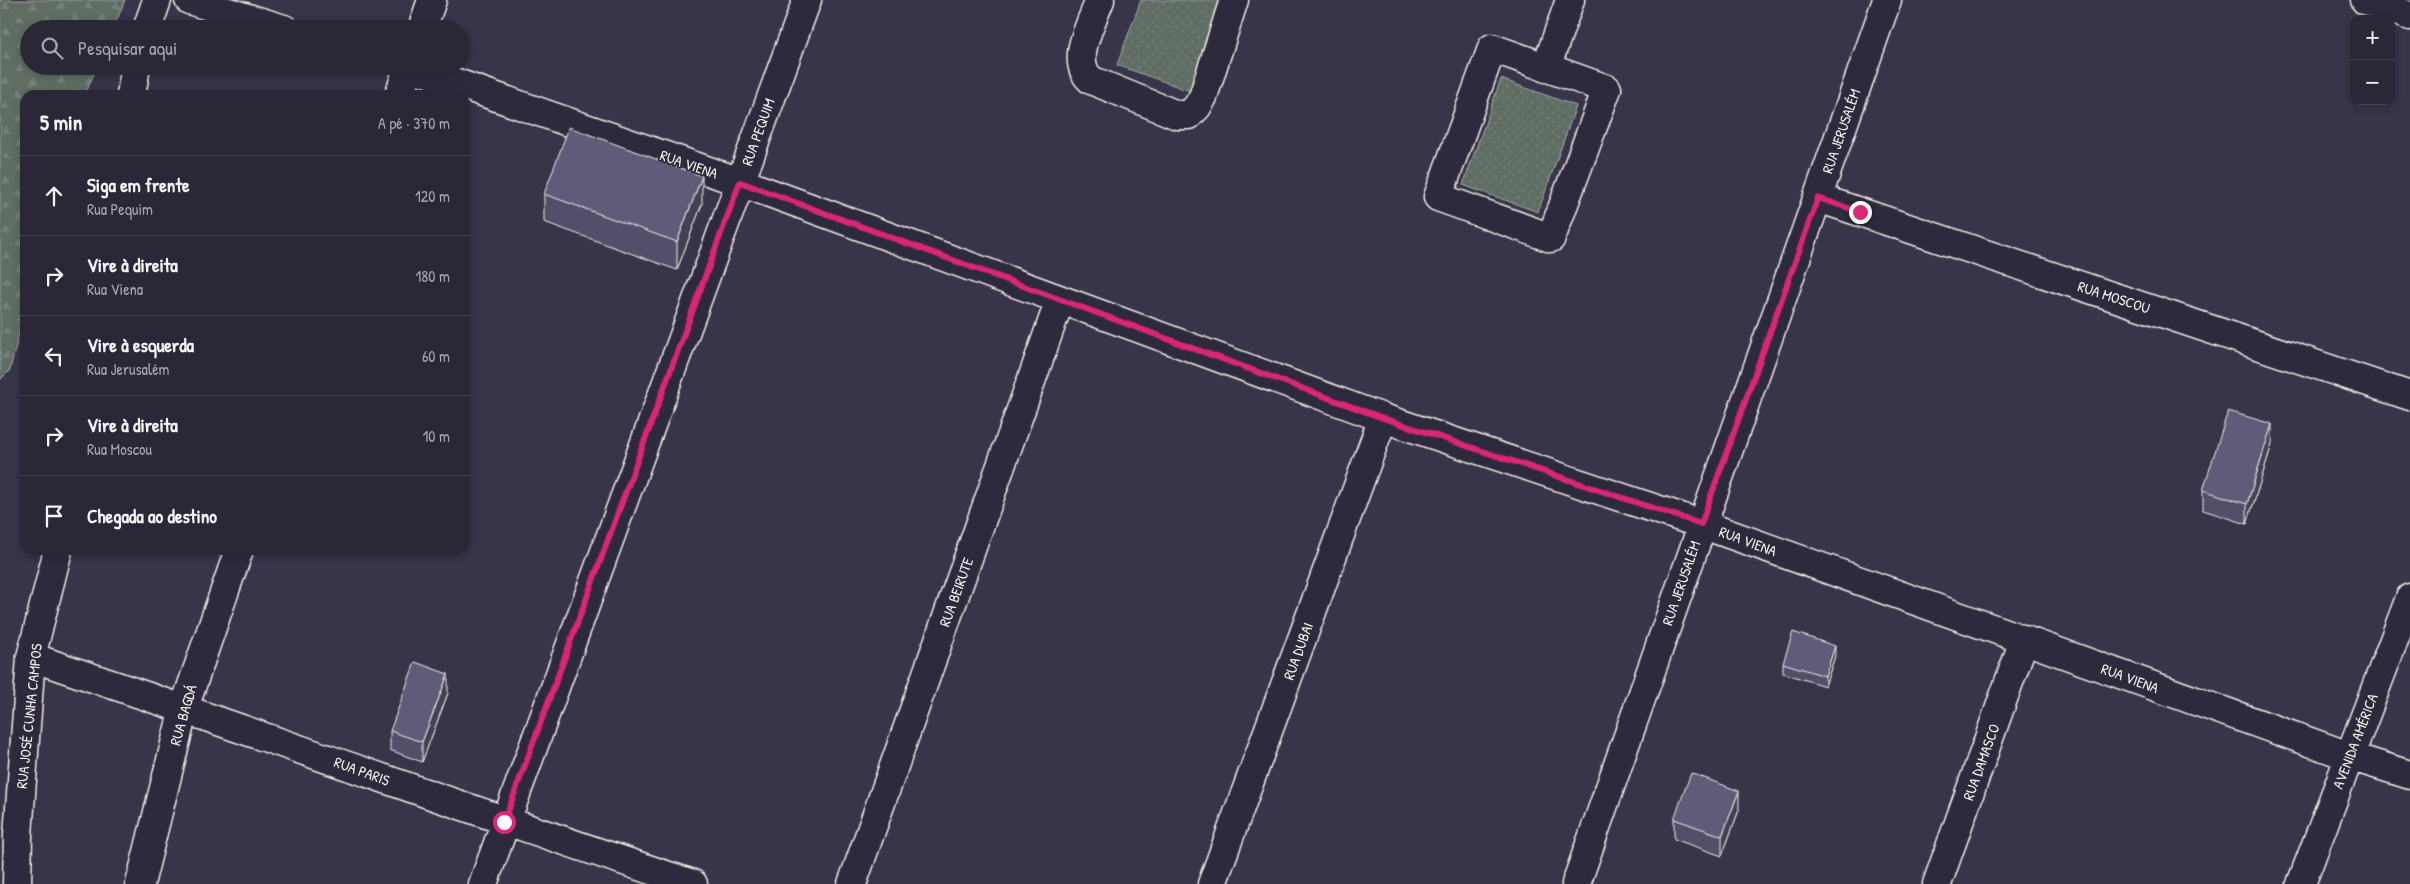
<!DOCTYPE html>
<html lang="pt">
<head>
<meta charset="utf-8">
<style>
	body { margin:0; font-family:"Patrick Hand",sans-serif; background:#322f3f; color:#f1f3f6 }
	.controls { position:absolute; right:15px; top:15px; display:grid; overflow:hidden; border-radius:10px; box-shadow:0 2px 8px #0003 }
	.controls button { width:45px; height:45px; display:grid; place-items:center; padding:0; border:0; border-bottom:1px solid #464452; background:#2a2737; color:#f1f3f6; font:25px sans-serif }
	.stop { position:absolute; width:15px; height:15px; margin:-11px; border:4px solid #db2777; border-radius:50%; background:#fff }
	.stop.end { background:#db2777; border-color:#fff; box-shadow:0 1px 5px #0008 }
	.list { margin:0; padding:0; list-style:none }
	h2 { display:flex; justify-content:space-between; align-items:center; height:65px; margin:0; padding:0 20px; font-size:21px }
	h2 small { font-size:16px; font-weight:400; color:#a5a5ad }
	.list li { display:grid; grid-template-columns:32px 1fr auto; gap:15px; align-items:center; box-sizing:border-box; height:80px; padding:0 20px; border-top:1px solid #464452 }
	.list b { display:block; font-size:19px; white-space:nowrap }
	.list p { margin:0; font-size:16px; white-space:nowrap; color:#a5a5ad }
	.list em { font-size:16px; font-style:normal; color:#a5a5ad }
	.icon { flex:none; width:28px; height:28px; fill:none; stroke:currentColor; stroke-width:2; stroke-linecap:round; stroke-linejoin:round }
	.map { position:relative; flex:none; width:2410px; height:884px; overflow:hidden }
	.search { position:absolute; background:#2a2737; box-shadow:0 2px 8px #0003; left:20px; top:20px; width:450px; height:55px; display:flex; align-items:center; gap:12px; box-sizing:border-box; padding:0 18px; border-radius:28px; color:#a5a5ad; font-size:19px }
	.panel { position:absolute; background:#2a2737; box-shadow:0 2px 8px #0003; left:20px; top:90px; width:450px; height:465px; border-radius:15px }
	.map>svg:first-child { display:block }
	.forest { fill:url(#forest-firs); stroke:#a9afa6 }
	.park { fill:url(#park-dots); stroke:#a9afa6 }
	.lines { fill:none; stroke-linecap:round; stroke-linejoin:round }
	.minor-casing { stroke:#f4f1e8; stroke-width:31 }
	.minor { stroke:#2f2a3d; stroke-width:28 }
	.wall { fill:#514f69; stroke:#f4f1e8 }
	.shaded-wall { fill:#424055; stroke:#f4f1e8 }
	.building { fill:#5e5c7a; stroke:#f4f1e8 }
	.route { stroke:#db2777; stroke-width:6 }
	.labels { text-anchor:middle; dominant-baseline:central; stroke-width:4; stroke-linejoin:round; paint-order:stroke }
	.street-label { font-size:15px; fill:#f4f1e8; stroke:#2f2a3d }
</style>
</head>
<body>
<div class="map">
<svg width="2410" height="884" viewBox="0 0 2410 884">
	<defs>
		<pattern id="forest-firs" width="22" height="20" patternUnits="userSpaceOnUse" patternTransform="scale(1.25)"><rect width="22" height="20" fill="#5e6d63"/><path d="M5 1l3.5 6h-7zM16 11l3.5 6h-7z" fill="#768279"/></pattern>
		<pattern id="park-dots" width="8" height="8" patternUnits="userSpaceOnUse" patternTransform="scale(1.25)"><rect width="8" height="8" fill="#5e6d63"/><path d="M2 2h.1M6 6h.1" fill="none" stroke="#768279" stroke-width="1.8" stroke-linecap="round"/></pattern>
	</defs>
	<rect width="100%" height="100%" fill="#383449"/>
	<filter id="ink" filterUnits="userSpaceOnUse"><feTurbulence type="fractalNoise" baseFrequency=".02" numOctaves="2"/><feDisplacementMap in="SourceGraphic" scale="10" xChannelSelector="R" yChannelSelector="G"/><feConvolveMatrix kernelMatrix="1 2 1 2 8 2 1 2 1" color-interpolation-filters="sRGB"/></filter>
	<g filter="url(#ink)">
		<path class="forest" d="M 0,0 L 125,0 L 113,29 L 29,29 L 29,66 L 97,66 L 85,95 L 25,95 L 25,308 L 10,370 L 0,380 Z"/>
		<path class="park" d="M 1141,0 L 1226,0 L 1193,92 L 1117,65 Z
			M 1501,79 L 1576,106 L 1538,212 L 1463,185 Z"/>
		<g class="lines">
			<defs>
				<path id="minor" d="M 189,0 L 284,29
					M 1100,0 C 1092,22 1069,61 1091,80 L 1177,115 L 1189,115 L 1197,107 L 1203,97 L 1234,0
					M 2365,0 L 2410,16
					M 147,29 L 157,0
					M 422,29 L 432,0
					M 1492,48 L 1607,89 L 1551,238 L 1438,197 Z
					M 408,66 L 740,182 L 1383,418 L 1701,524 L 2349,756 L 2410,775
					M 1546,68 L 1570,0
					M 131,95 L 136,66
					M 399,95 L 409,66
					M 1818,198 L 2410,396
					M 31,657 C 252,731 471,811 693,884
					M 17,884 L 18,835 L 31,657 L 58,550
					M 140,884 L 184,708 L 239,550
					M 483,884 L 807,0
					M 852,884 L 1060,300
					M 1212,884 L 1383,418
					M 1576,884 L 1887,0
					M 1937,884 L 2024,640
					M 2301,884 L 2410,598"/>
			</defs>
			<use href="#minor" class="minor-casing"/>
			<use href="#minor" class="minor"/>
		</g>
		<path class="wall" d="M 544,194 L 702,204 L 677,270 L 544,222 Z
			M 2272,444 L 2247,524 L 2203,510 L 2203,490 Z
			M 1835,656 L 1825,686 L 1783,673 L 1783,663 Z
			M 448,693 L 422,762 L 390,750 L 390,731 Z
			M 1739,810 L 1722,856 L 1674,839 L 1674,819 Z"/>
		<path class="shaded-wall" d="M 702,176 L 702,204 L 677,270 L 677,242 Z
			M 2272,424 L 2272,444 L 2247,524 L 2247,504 Z
			M 1835,646 L 1835,656 L 1825,686 L 1825,676 Z
			M 448,674 L 448,693 L 422,762 L 422,742 Z
			M 1739,791 L 1739,810 L 1722,856 L 1722,836 Z"/>
		<path class="building" d="M 569,127 L 702,176 L 677,242 L 544,194 Z
			M 2228,411 L 2272,424 L 2247,504 L 2203,490 Z
			M 1793,632 L 1835,646 L 1825,676 L 1783,663 Z
			M 415,662 L 448,674 L 422,742 L 390,731 Z
			M 1691,773 L 1739,791 L 1722,836 L 1674,819 Z"/>
	</g>
	<g class="lines" filter="url(#ink)">
		<path class="route" d="M 504,822 L 740,182 L 1383,418 L 1701,524 L 1818,198 L 1860,212"/>
	</g>
	<g class="labels">
		<g class="street-label">
			<text transform="translate(1841 131) rotate(-71)">RUA JERUSALÉM</text>
			<text transform="translate(758 132) rotate(-70)">RUA PEQUIM</text>
			<text transform="translate(689 164) rotate(19)">RUA VIENA</text>
			<text transform="translate(2114 297) rotate(18)">RUA MOSCOU</text>
			<text transform="translate(1748 541) rotate(20)">RUA VIENA</text>
			<text transform="translate(1681 583) rotate(-71)">RUA JERUSALÉM</text>
			<text transform="translate(956 592) rotate(-70)">RUA BEIRUTE</text>
			<text transform="translate(1298 651) rotate(-70)">RUA DUBAI</text>
			<text transform="translate(2130 678) rotate(20)">RUA VIENA</text>
			<text transform="translate(183 715) rotate(-74)">RUA BAGDÁ</text>
			<text transform="translate(29 716) rotate(-84)">RUA JOSÉ CUNHA CAMPOS</text>
			<text transform="translate(2355 741) rotate(-69)">AVENIDA AMÉRICA</text>
			<text transform="translate(1981 762) rotate(-70)">RUA DAMASCO</text>
			<text transform="translate(362 771) rotate(20)">RUA PARIS</text>
		</g>
	</g>
</svg>
<div class="controls">
<button>+</button>
<button>−</button>
</div>
<div class="stop" style="left:504px;top:822px"></div>
<div class="stop end" style="left:1860px;top:212px"></div>
<div class="search"><svg class="icon" aria-label="search" viewBox="0 0 24 24"><circle cx="10" cy="10" r="6"/><path d="M15 15l6 6"/></svg>Pesquisar aqui</div>
<section class="panel">
<h2>5 min<small>A pé · 370 m</small></h2>
<ul class="list">
<li><svg class="icon" aria-label="ahead" viewBox="0 0 24 24"><path d="M12 20V5M6 11l6-6 6 6"/></svg><div><b>Siga em frente</b><p>Rua Pequim</p></div><em>120 m</em></li>
<li><svg class="icon" aria-label="right" viewBox="0 0 24 24"><path d="M7 20v-9h11M14 6l5 5-5 5"/></svg><div><b>Vire à direita</b><p>Rua Viena</p></div><em>180 m</em></li>
<li><svg class="icon" aria-label="left" viewBox="0 0 24 24"><path d="M17 20v-9H6M10 6l-5 5 5 5"/></svg><div><b>Vire à esquerda</b><p>Rua Jerusalém</p></div><em>60 m</em></li>
<li><svg class="icon" aria-label="right" viewBox="0 0 24 24"><path d="M7 20v-9h11M14 6l5 5-5 5"/></svg><div><b>Vire à direita</b><p>Rua Moscou</p></div><em>10 m</em></li>
<li><svg class="icon" aria-label="arrive" viewBox="0 0 24 24"><path d="M6 21V4h12l-3 4 3 4H6"/></svg><div><b>Chegada ao destino</b></div></li>
</ul>
</section>
</div>
</body>
</html>
